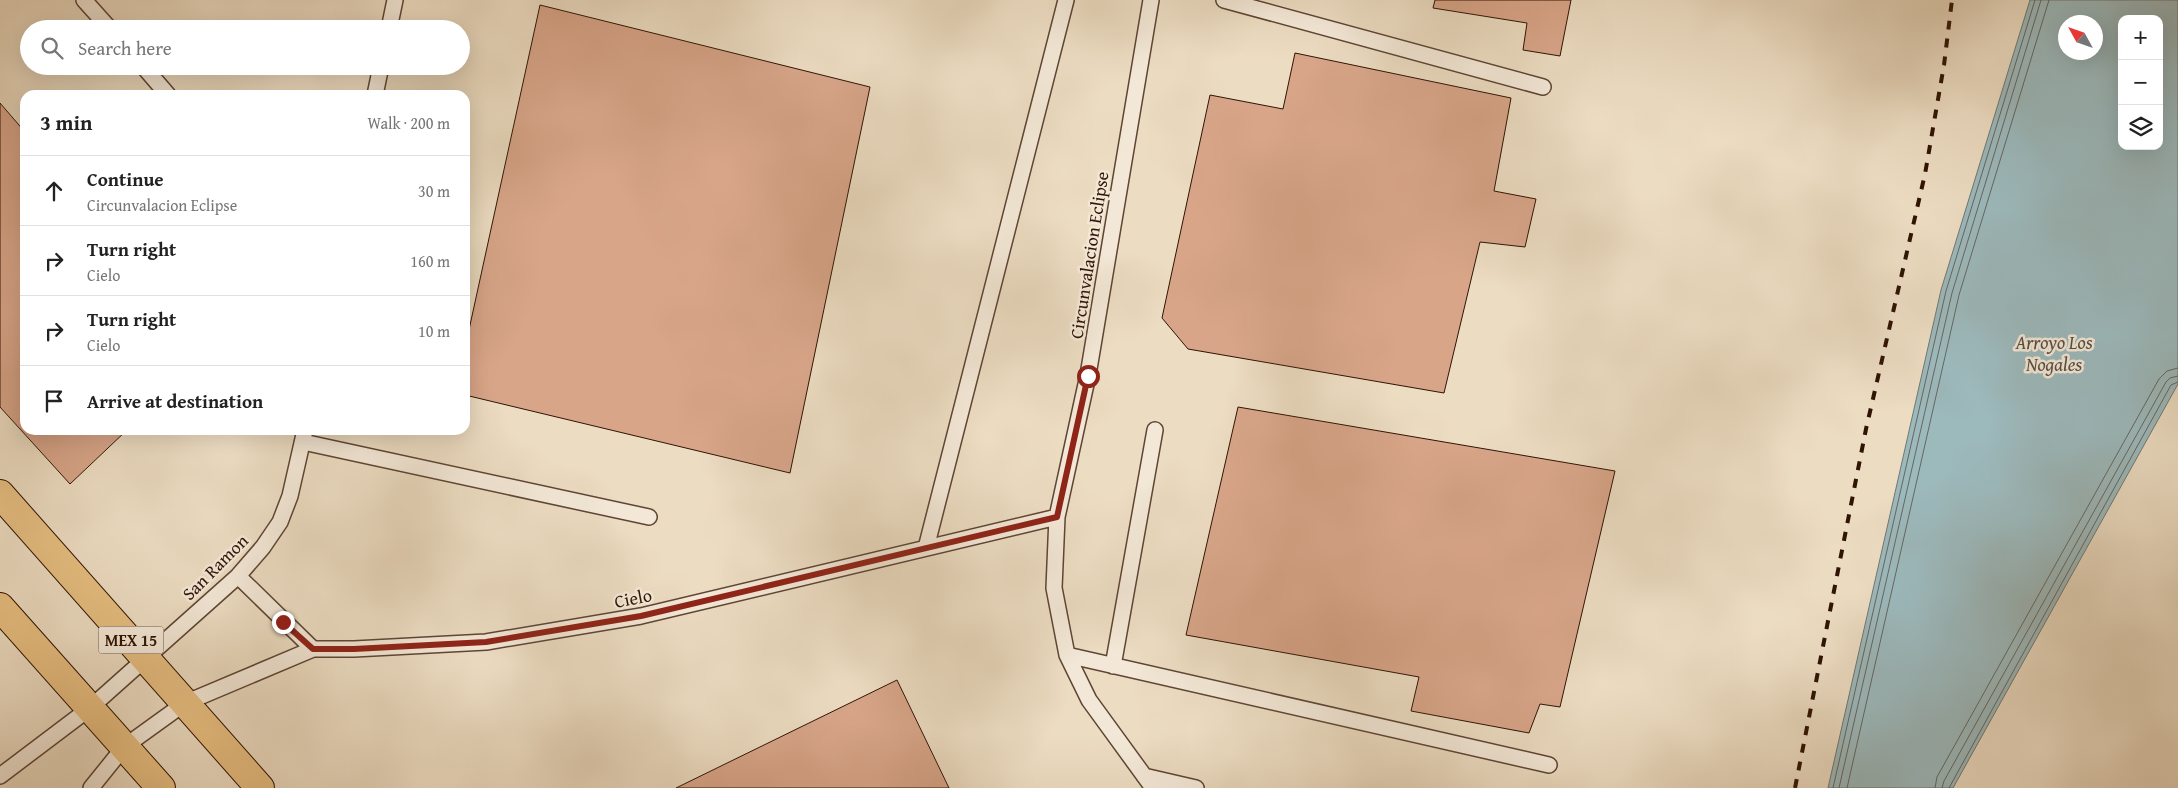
<!DOCTYPE html>
<html lang="en">
<head>
<meta charset="utf-8">
<style>
	body { margin:0; font-family:"Gentium Book Plus",serif; background:#f6f6f6; color:#222 }
	.controls { position:absolute; right:15px; top:15px; display:grid; overflow:hidden; border-radius:10px; box-shadow:0 5px 20px #0002 }
	.controls button { width:45px; height:45px; display:grid; place-items:center; padding:0; border:0; border-bottom:1px solid #e0e0e0; background:#fff; color:#222; font:25px sans-serif }
	.compass { position:absolute; left:2058px; top:15px; width:45px; height:45px; border-radius:50%; background:#fff; box-shadow:0 5px 20px #0002; rotate:310deg }
	.stop { position:absolute; width:15px; height:15px; margin:-11px; border:4px solid #8f2418; border-radius:50%; background:#fff }
	.stop.end { background:#8f2418; border-color:#fff; box-shadow:0 1px 5px #0008 }
	.list { margin:0; padding:0; list-style:none }
	h2 { display:flex; justify-content:space-between; align-items:center; height:65px; margin:0; padding:0 20px; font-size:21px }
	h2 small { font-size:16px; font-weight:400; color:#767676 }
	.list li { display:grid; grid-template-columns:32px 1fr auto; gap:15px; align-items:center; box-sizing:border-box; height:70px; padding:0 20px; border-top:1px solid #e0e0e0 }
	.list b { display:block; font-size:19px; white-space:nowrap }
	.list p { margin:0; font-size:16px; white-space:nowrap; color:#767676 }
	.list em { font-size:16px; font-style:normal; color:#767676 }
	.icon { flex:none; width:28px; height:28px; fill:none; stroke:currentColor; stroke-width:2; stroke-linecap:round; stroke-linejoin:round }
	.map { position:relative; flex:none; width:2178px; height:788px; overflow:hidden }
	.search { position:absolute; background:#fff; box-shadow:0 5px 20px #0002; left:20px; top:20px; width:450px; height:55px; display:flex; align-items:center; gap:12px; box-sizing:border-box; padding:0 18px; border-radius:28px; color:#767676; font-size:19px }
	.panel { position:absolute; background:#fff; box-shadow:0 5px 20px #0002; left:20px; top:90px; width:450px; height:345px; border-radius:15px }
	.map>svg:first-child { display:block }
	.water { fill:#9cb9bc; stroke:#707772; fill-rule:evenodd }
	.lines { fill:none; stroke-linecap:round; stroke-linejoin:round }
	.shore { stroke:#666660; stroke-width:1 }
	.building { fill:#d8a589; stroke:#2f1304 }
	.lane-casing { stroke:#5e4534; stroke-width:18 }
	.highway-casing { stroke:#2f1304; stroke-width:30 }
	.lane { stroke:#f3e8d7; stroke-width:15 }
	.highway { stroke:#e6be81; stroke-width:28 }
	.rail { stroke:#2f1304; stroke-width:4; stroke-dasharray:9 9; stroke-linecap:butt }
	.route { stroke:#8f2418; stroke-width:6 }
	.labels { text-anchor:middle; dominant-baseline:central; stroke-width:5; stroke-linejoin:round; paint-order:stroke }
	.shield { fill:#f3e8d7; stroke:#6a5343; stroke-width:1 }
	.shield-label { font-size:16px; font-weight:bold; fill:#2f1304 }
	.street-label { font-size:18px; fill:#2f1304; stroke:#f3e8d7 }
	.water-label { font-size:19px; font-style:italic; fill:#554d44; stroke:#f3e8d7 }
</style>
</head>
<body>
<div class="map">
<svg width="2178" height="788" viewBox="0 0 2178 788">
	<rect width="100%" height="100%" fill="#ecdcc2"/>
	<filter id="stains"><feTurbulence type="fractalNoise" baseFrequency=".004" numOctaves="4"/><feColorMatrix values="0 0 0 0 .2 0 0 0 0 .09 0 0 0 0 .02 0 0 0 .5 -.17"/></filter>
	<radialGradient id="worn" r=".72"><stop offset=".6" stop-color="#630" stop-opacity="0"/><stop offset="1" stop-color="#630" stop-opacity=".3"/></radialGradient>
	<path class="water" d="M 2030,0 L 2178,0 L 2178,384 L 1953,788 L 1828,788 L 1941,290 ZM 2122,19 L 2159,19 L 2159,146 L 2122,146 ZM 2066,22 L 2096,22 L 2096,52 L 2066,52 Z"/>
	<g class="lines">
		<path class="shore" d="M 1833,788 L 1946,291 L 2035,0
			M 1839,788 L 1952,293 L 2041,0
			M 1847,788 L 1959,295 L 2049,0
			M 1935,788 L 1937,777 L 2159,379 L 2167,371 L 2178,368
			M 1942,788 L 1944,781 L 2166,382 L 2170,378 L 2178,376
			M 1949,788 L 2171,385 L 2178,382"/>
	</g>
	<path class="building" d="M 1435,0 L 1571,0 L 1560,56 L 1523,50 L 1527,23 L 1433,8 Z
		M 540,5 L 870,87 L 790,473 L 465,395 L 465,348 Z
		M 1295,53 L 1511,98 L 1494,191 L 1536,199 L 1525,247 L 1480,242 L 1444,393 L 1188,349 L 1162,318 L 1210,95 L 1283,109 Z
		M 0,103 L 25,132 L 25,430 L 127,430 L 70,484 L 0,407 Z
		M 1238,407 L 1615,471 L 1560,707 L 1540,704 L 1529,733 L 1411,711 L 1419,677 L 1186,635 Z
		M 897,680 L 949,788 L 676,788 Z"/>
	<g class="lines">
		<defs>
			<path id="lane" d="M 84,0 L 110,29
				M 1151,0 L 1088,375 L 1057,517 L 1054,588 L 1067,655 L 1089,700 L 1153,788
				M 1224,0 L 1543,87
				M 389,29 L 395,0
				M 143,66 L 168,95
				M 375,95 L 381,66
				M 303,442 L 649,517
				M 926,548 L 1066,0
				M 238,576 L 313,649 L 354,649 L 486,642 L 641,616 L 1057,517
				M 1067,655 L 1549,765
				M 1113,666 L 1155,430
				M 0,776 L 90,708 L 238,576 L 263,547 L 280,522 L 290,496 L 305,430
				M 1144,776 L 1196,788
				M 91,788 L 124,747 L 185,703 L 313,649"/>
			<path id="highway" d="M 0,494 L 260,788
				M 0,607 L 161,788"/>
		</defs>
		<use href="#lane" class="lane-casing"/>
		<use href="#highway" class="highway-casing"/>
		<use href="#lane" class="lane"/>
		<use href="#highway" class="highway"/>
		<path class="rail" d="M 1795,788 L 1866,429 L 1925,174 L 1944,65 L 1952,0"/>
	</g>
	<g class="lines">
		<path class="route" d="M 283,622 L 313,649 L 354,649 L 486,642 L 641,616 L 1057,517 L 1088,376"/>
	</g>
	<g class="labels">
		<rect class="shield" x="98.5" y="626.5" width="65" height="27" rx="4"/>
		<g class="shield-label">
			<text x="131" y="640">MEX 15</text>
		</g>
		<g class="street-label">
			<text transform="translate(1089 255) rotate(-81)">Circunvalacion Eclipse</text>
			<text transform="translate(215 567) rotate(-45)">San Ramon</text>
			<text transform="translate(633 598) rotate(-11)">Cielo</text>
		</g>
		<g class="water-label">
			<text x="2054" y="342">Arroyo Los<tspan x="2054" dy="22">Nogales</tspan></text>
		</g>
	</g>
	<rect width="100%" height="100%" filter="url(#stains)"/>
	<rect width="100%" height="100%" fill="url(#worn)"/>
</svg>
<div class="controls">
<button>+</button>
<button>−</button>
<button><svg class="icon" aria-label="layers" viewBox="0 0 24 24"><path d="M12 4l9 5-9 5-9-5zM3 14l9 5 9-5"/></svg></button>
</div>
<svg class="compass" viewBox="-18 -18 36 36"><path d="M0-13l5 13h-10z" fill="#e53935"/><path d="M0 13l5-13h-10z" fill="#767676"/></svg>
<div class="stop" style="left:1088px;top:376px"></div>
<div class="stop end" style="left:283px;top:622px"></div>
<div class="search"><svg class="icon" aria-label="search" viewBox="0 0 24 24"><circle cx="10" cy="10" r="6"/><path d="M15 15l6 6"/></svg>Search here</div>
<section class="panel">
<h2>3 min<small>Walk · 200 m</small></h2>
<ul class="list">
<li><svg class="icon" aria-label="ahead" viewBox="0 0 24 24"><path d="M12 20V5M6 11l6-6 6 6"/></svg><div><b>Continue</b><p>Circunvalacion Eclipse</p></div><em>30 m</em></li>
<li><svg class="icon" aria-label="right" viewBox="0 0 24 24"><path d="M7 20v-9h11M14 6l5 5-5 5"/></svg><div><b>Turn right</b><p>Cielo</p></div><em>160 m</em></li>
<li><svg class="icon" aria-label="right" viewBox="0 0 24 24"><path d="M7 20v-9h11M14 6l5 5-5 5"/></svg><div><b>Turn right</b><p>Cielo</p></div><em>10 m</em></li>
<li><svg class="icon" aria-label="arrive" viewBox="0 0 24 24"><path d="M6 21V4h12l-3 4 3 4H6"/></svg><div><b>Arrive at destination</b></div></li>
</ul>
</section>
</div>
</body>
</html>
